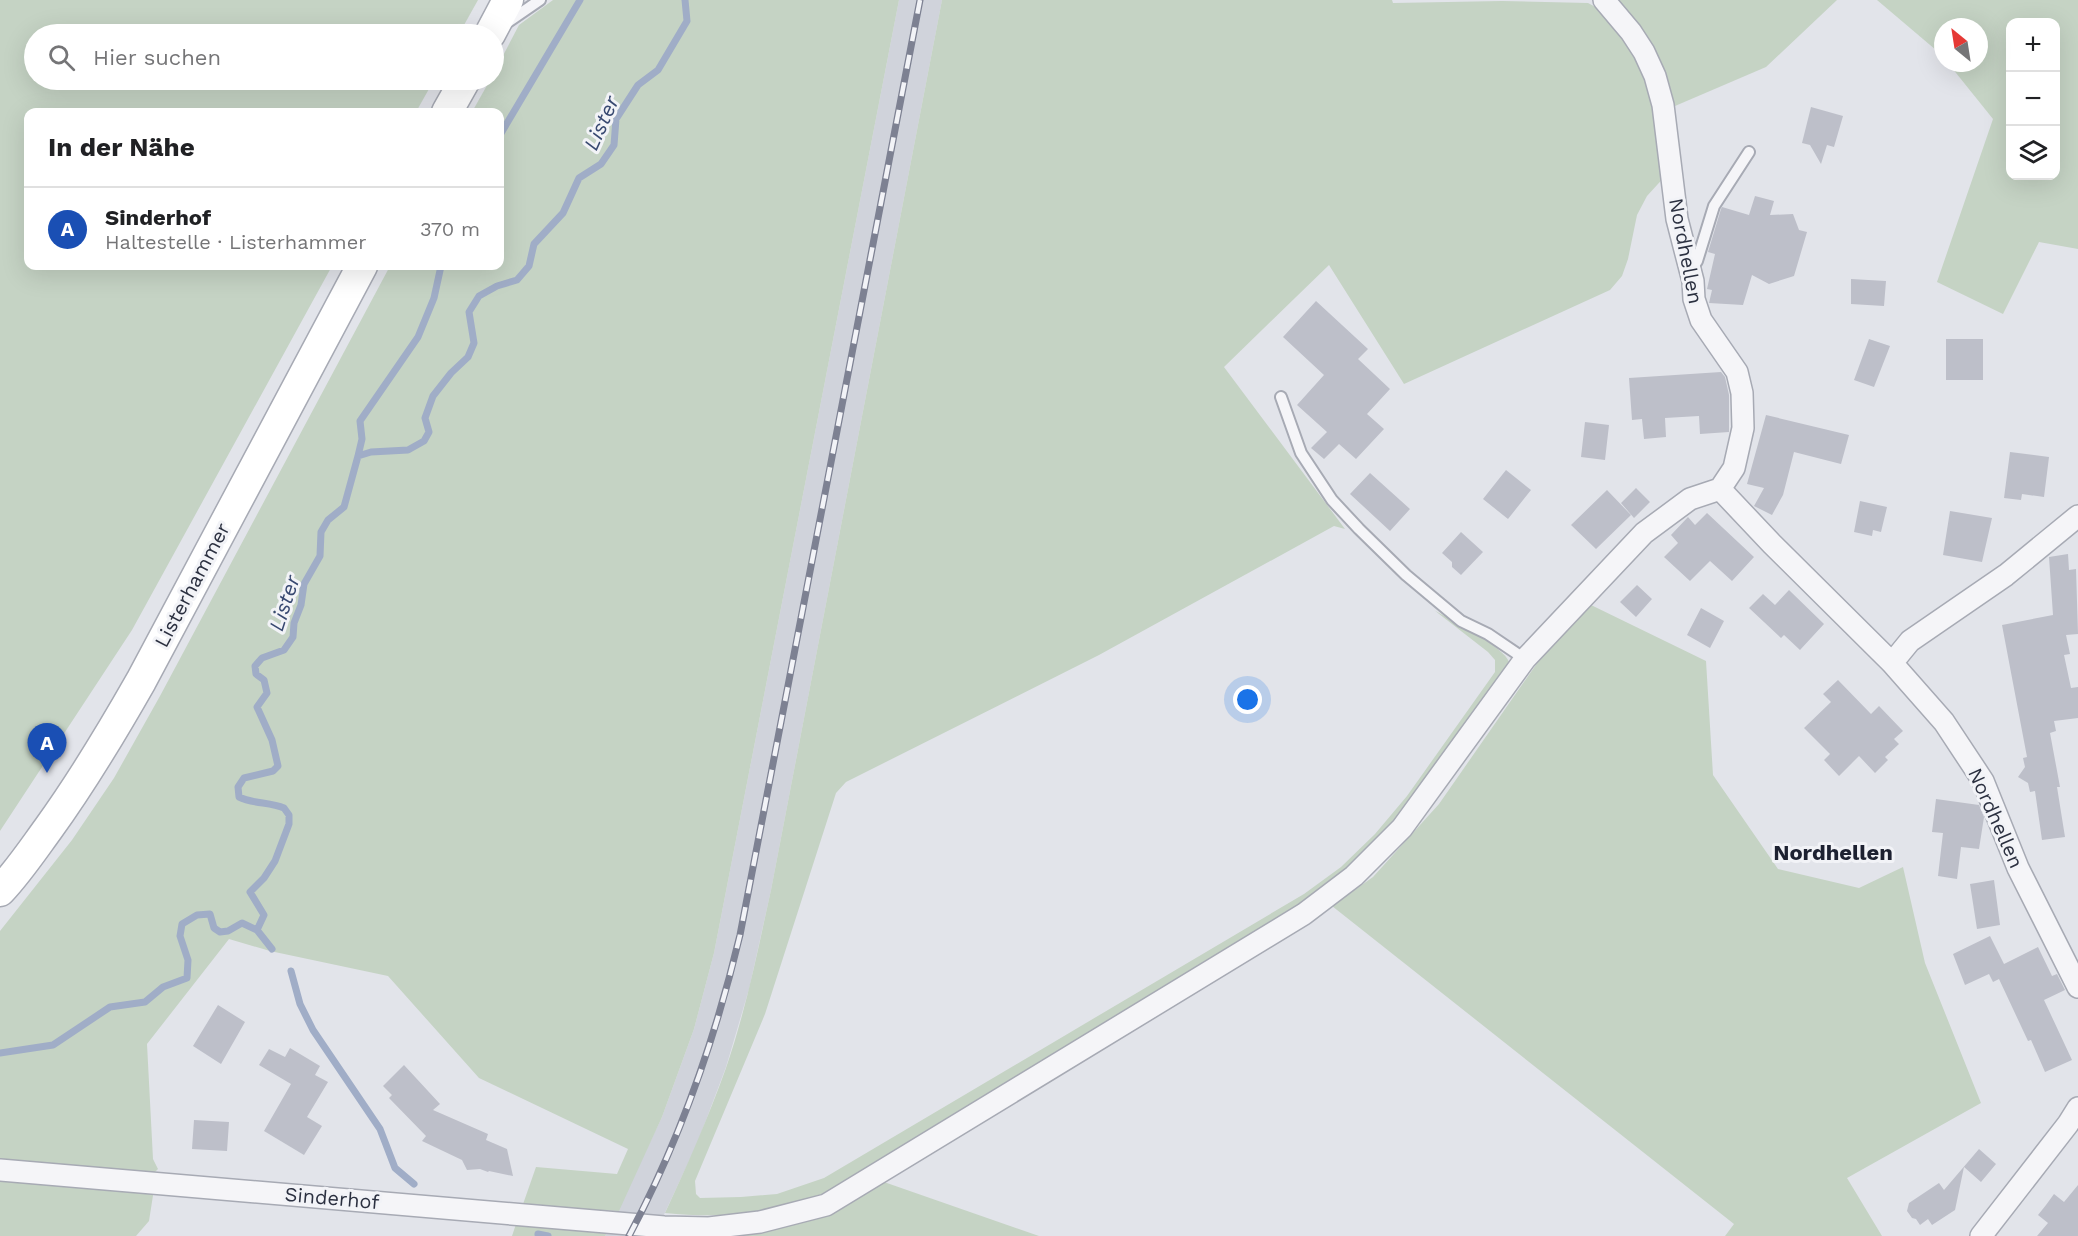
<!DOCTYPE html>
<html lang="de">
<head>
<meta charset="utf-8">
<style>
	body { margin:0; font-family:"Work Sans",sans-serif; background:#f2f2f2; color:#202124 }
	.controls { position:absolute; right:18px; top:18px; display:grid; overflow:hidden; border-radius:12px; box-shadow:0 6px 24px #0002 }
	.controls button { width:54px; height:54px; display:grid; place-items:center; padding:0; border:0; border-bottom:2px solid #e0e0e0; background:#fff; color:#202124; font:30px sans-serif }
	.compass { position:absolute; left:1934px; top:18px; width:54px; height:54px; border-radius:50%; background:#fff; box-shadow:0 6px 24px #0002; rotate:330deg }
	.you { position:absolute; left:1248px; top:700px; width:21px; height:21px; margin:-15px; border:4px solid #fff; border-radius:50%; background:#1a73e8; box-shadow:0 0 0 9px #1a73e833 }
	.badge { display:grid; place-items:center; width:39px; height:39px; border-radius:50%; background:#0b8043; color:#fff; font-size:20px; font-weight:700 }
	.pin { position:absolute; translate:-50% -50px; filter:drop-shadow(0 2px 3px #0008) }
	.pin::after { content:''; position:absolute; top:32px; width:21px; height:18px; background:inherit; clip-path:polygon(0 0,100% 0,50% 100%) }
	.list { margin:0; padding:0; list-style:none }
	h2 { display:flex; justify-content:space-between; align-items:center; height:78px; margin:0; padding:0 24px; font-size:26px }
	h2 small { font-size:20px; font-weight:400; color:#757577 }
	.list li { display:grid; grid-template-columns:39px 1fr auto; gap:18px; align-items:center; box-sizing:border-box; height:84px; padding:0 24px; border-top:2px solid #e0e0e0 }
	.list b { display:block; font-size:22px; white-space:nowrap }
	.list p { margin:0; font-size:20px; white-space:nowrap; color:#757577 }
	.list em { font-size:20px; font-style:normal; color:#757577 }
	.icon { flex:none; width:33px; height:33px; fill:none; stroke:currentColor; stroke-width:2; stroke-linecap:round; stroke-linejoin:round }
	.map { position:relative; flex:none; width:2078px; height:1236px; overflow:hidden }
	.search { position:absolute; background:#fff; box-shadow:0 6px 24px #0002; left:24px; top:24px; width:480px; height:66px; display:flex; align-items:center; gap:15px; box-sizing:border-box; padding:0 21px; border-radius:33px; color:#757577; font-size:22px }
	.panel { position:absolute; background:#fff; box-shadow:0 6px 24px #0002; left:24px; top:108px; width:480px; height:162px; border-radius:12px }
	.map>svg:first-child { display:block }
	.built { fill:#d0d3db }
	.green { fill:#c5d3c4; fill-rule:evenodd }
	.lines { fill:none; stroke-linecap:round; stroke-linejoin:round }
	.stream { stroke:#a0adc7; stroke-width:7 }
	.building { fill:#bdbfc9 }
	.service-casing { stroke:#a7aab4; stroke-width:14 }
	.minor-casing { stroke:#a7aab4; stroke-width:24 }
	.secondary-casing { stroke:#a7aab4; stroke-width:33 }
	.service { stroke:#f5f5f8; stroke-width:10 }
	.minor { stroke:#f5f5f8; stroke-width:21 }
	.secondary { stroke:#fff; stroke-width:30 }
	.rail-casing { stroke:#7d8192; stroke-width:7 }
	.rail { stroke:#f2f3f7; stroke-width:4.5; stroke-dasharray:14; stroke-linecap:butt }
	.labels { text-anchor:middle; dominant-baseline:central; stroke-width:6; stroke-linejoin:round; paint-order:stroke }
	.street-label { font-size:20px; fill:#2b3040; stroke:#f2f3f7 }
	.water-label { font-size:21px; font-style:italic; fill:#384971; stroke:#f2f3f7 }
	.quarter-label { font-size:22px; font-weight:bold; fill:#1d2131; stroke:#f2f3f7 }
</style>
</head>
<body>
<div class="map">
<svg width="2078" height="1236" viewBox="0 0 2078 1236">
	<rect width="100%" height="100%" fill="#e2e4ea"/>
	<path class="built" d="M 899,0 L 942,0 L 771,890 L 749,989 L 726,1067 L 697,1144 L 654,1236 L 605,1236 L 662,1117 L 694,1029 L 714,953 Z"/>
	<path class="green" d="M 0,0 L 478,0 L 459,34 L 34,34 L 34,80 L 434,80 L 416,112 L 28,112 L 28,266 L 332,266 L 132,630 L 0,831 Z
		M 553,0 L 899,0 L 714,953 L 694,1029 L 662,1117 L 619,1211 L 522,1207 L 536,1167 L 617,1174 L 628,1149 L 479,1078 L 388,976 L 270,951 L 229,939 L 147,1044 L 153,1159 L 158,1169 L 150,1177 L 0,1165 L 0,931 L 72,840 L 114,778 L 160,696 L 390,266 L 500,266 L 500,112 L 472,112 L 490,80 L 494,80 L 494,73 L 519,25 Z
		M 942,0 L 1392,0 L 1393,3 L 1502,1 L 1588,3 L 1603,11 L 1617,26 L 1648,74 L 1668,173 L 1647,196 L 1637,215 L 1628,259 L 1622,276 L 1610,290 L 1404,384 L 1329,265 L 1224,367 L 1345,529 L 1334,526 L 1099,655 L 846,782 L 836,793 L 765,1014 L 695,1181 L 696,1194 L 700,1198 L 741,1197 L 777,1194 L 824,1178 L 1304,894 L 1341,867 L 1375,834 L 1407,796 L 1495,672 L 1495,660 L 1488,652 L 1434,610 C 1449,619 1505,647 1509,662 C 1509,663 1509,671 1509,672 L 1389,830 L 1351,867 L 1307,902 L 857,1176 C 844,1183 832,1190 820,1195 C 771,1216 717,1218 665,1213 C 687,1166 708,1118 726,1068 C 746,1010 758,949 771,890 Z
		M 1610,0 L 1837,0 L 1766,67 L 1668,109 Z
		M 1877,0 L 2078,0 L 2078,249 L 2039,242 L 2003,314 L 1937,282 L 1993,119 L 1948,63 L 1979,63 L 1979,27 L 1943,27 L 1943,56 ZM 2010,22 L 2056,22 L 2056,176 L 2010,176 Z
		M 1591,605 L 1706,661 L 1713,775 L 1778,869 L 1859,888 L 1903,867 L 1925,963 L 1981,1103 L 1847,1178 L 1882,1236 L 1725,1236 L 1734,1224 L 1332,906 L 1373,877 L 1439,804 L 1540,659 Z
		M 0,1178 L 154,1189 L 149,1221 L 136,1236 L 0,1236 Z
		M 884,1182 L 1039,1236 L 735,1236 C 789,1222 833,1207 884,1182 Z
		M 517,1221 L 608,1231 L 605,1236 L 512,1236 Z"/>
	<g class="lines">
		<path class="stream" d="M 500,135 L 580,0
			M 358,456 L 362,439 L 360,421 L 418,337 L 434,298 L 441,266
			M 257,930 L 272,949
			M 291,971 L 300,1004 L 313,1030 L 380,1129 L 395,1168 L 414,1184
			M 0,1053 L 53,1045 L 110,1007 L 145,1002 L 163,987 L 187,978 L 188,960 L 180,936 L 182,924 L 197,915 L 210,914 L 214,928 L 220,932 L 228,931 L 242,923 L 257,930 L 264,915 L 250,892 L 264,878 L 275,861 L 289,824 L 289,815 L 284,808 C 270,802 253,804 239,797 L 238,787 L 244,778 L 273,771 L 278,766 L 272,740 L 257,707 L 267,693 L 264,680 L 256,674 L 255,666 L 262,658 L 284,650 L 293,637 L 294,623 L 301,605 L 304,584 L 320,556 L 321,532 L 328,520 L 344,507 L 358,456 L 371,452 L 408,450 L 424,441 L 429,432 L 425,418 L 433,396 L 451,373 L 468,357 L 474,343 L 469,312 L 479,296 L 497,286 L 517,280 L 529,266 L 534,244 L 563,213 L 579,178 L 601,164 L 614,145 L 616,119 L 638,85 L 658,70 L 687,21 L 685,0
			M 538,1234 L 548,1236"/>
	</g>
	<path class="building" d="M 1811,107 L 1843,116 L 1834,147 L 1827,145 L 1821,164 L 1810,145 L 1802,143 Z
		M 1755,196 L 1774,201 L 1770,215 L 1793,214 L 1799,230 L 1807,232 L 1794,276 L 1769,284 L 1752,275 L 1743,305 L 1709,303 L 1712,290 L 1707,289 L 1715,254 L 1708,252 L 1721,209 L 1722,207 L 1749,215 Z
		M 1851,279 L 1886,281 L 1884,306 L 1851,304 Z
		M 1316,301 L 1368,349 L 1358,359 L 1390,389 L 1367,414 L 1384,429 L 1356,459 L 1339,444 L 1324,459 L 1311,448 L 1327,432 L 1297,405 L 1324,375 L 1283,337 Z
		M 1869,339 L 1890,346 L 1874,387 L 1854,380 Z
		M 1946,339 L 1983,339 L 1983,380 L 1946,380 Z
		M 1721,372 L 1725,377 L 1729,395 L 1729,432 L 1700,434 L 1699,416 L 1665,418 L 1666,437 L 1644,439 L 1642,419 L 1632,420 L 1629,378 Z
		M 1766,415 L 1849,435 L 1841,464 L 1794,452 L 1783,495 L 1772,515 L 1754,506 L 1764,488 L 1747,484 Z
		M 1585,422 L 1609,425 L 1605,460 L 1581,457 Z
		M 2010,452 L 2049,457 L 2044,497 L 2022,494 L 2021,500 L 2004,498 Z
		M 1506,470 L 1531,490 L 1508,519 L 1483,499 Z
		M 1370,473 L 1410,509 L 1390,531 L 1350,494 Z
		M 1636,488 L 1650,502 L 1634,518 L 1621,503 Z
		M 1607,490 L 1631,515 L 1596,549 L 1571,525 Z
		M 1860,501 L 1887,507 L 1881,532 L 1873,530 L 1872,536 L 1854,532 Z
		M 1950,511 L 1992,518 L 1982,562 L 1943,555 Z
		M 1707,513 L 1754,557 L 1732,581 L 1710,561 L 1690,581 L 1664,557 L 1678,543 L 1671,535 L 1688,517 L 1695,525 Z
		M 1461,532 L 1483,552 L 1461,575 L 1452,567 L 1452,562 L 1442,553 Z
		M 2068,554 L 2069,570 L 2076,569 L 2078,634 L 2066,635 L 2070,654 L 2064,655 L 2071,688 L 2078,687 L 2078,718 L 2054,721 L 2056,731 L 2050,733 L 2060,787 L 2057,787 L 2065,837 L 2042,840 L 2035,791 L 2030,792 L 2028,783 L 2018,777 L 2025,767 L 2023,758 L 2027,757 L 2002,625 L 2053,615 L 2049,557 Z
		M 1637,585 L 1652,599 L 1636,617 L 1620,602 Z
		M 1789,590 L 1824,624 L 1800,650 L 1784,635 L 1781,638 L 1749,608 L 1763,594 L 1775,605 Z
		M 1701,608 L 1724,621 L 1710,648 L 1687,635 Z
		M 1838,680 L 1871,714 L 1879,706 L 1903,731 L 1894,739 L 1899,744 L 1885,757 L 1888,760 L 1875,773 L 1859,756 L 1839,776 L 1824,760 L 1830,754 L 1804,728 L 1831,702 L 1823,694 Z
		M 1936,799 L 1979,805 L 1984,817 L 1979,849 L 1961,847 L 1957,879 L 1938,876 L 1943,833 L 1932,832 Z
		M 1994,880 L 2000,925 L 1977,929 L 1970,884 Z
		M 1990,936 L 2004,964 L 2038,947 L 2052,976 L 2057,974 L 2065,990 L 2044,1000 L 2072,1060 L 2045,1072 L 2031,1040 L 2028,1041 L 1999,979 L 1993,982 L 1989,974 L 1965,985 L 1953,954 Z
		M 218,1005 L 245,1022 L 221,1064 L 193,1046 Z
		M 290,1048 L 320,1066 L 315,1075 L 328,1082 L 307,1117 L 322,1126 L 304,1155 L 264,1131 L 291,1084 L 259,1065 L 269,1049 L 285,1057 Z
		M 404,1065 L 440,1104 L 433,1110 L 488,1134 L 486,1140 L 507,1149 L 513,1176 L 489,1171 L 488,1172 L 480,1169 L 467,1170 L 462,1160 L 422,1141 L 426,1136 L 389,1098 L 392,1095 L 383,1086 Z
		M 194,1120 L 229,1122 L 227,1151 L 192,1149 Z
		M 1979,1149 L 1996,1164 L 1981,1182 L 1964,1167 L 1955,1210 L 1932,1225 L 1928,1219 L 1920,1225 L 1916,1219 L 1912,1218 L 1907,1211 L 1909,1203 L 1939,1183 L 1944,1190 Z
		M 2078,1185 L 2078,1236 L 2037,1236 L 2048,1223 L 2038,1215 L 2046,1205 L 2054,1194 L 2064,1202 Z"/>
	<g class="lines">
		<defs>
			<path id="service" d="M 505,24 L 540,0
				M 1691,269 L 1697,261 L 1714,206 L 1749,152
				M 1281,397 L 1301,453 L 1332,500 L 1359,529 L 1406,575 L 1461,621 L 1488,634 L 1525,659"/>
			<path id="minor" d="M 1720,489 L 1772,544 L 1892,663 L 1944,722 L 1983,781 L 2018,868 L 2078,987
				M 1892,663 L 1910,641 L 2006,575 L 2078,516
				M 0,1170 L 664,1227 L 709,1228 L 760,1222 L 826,1205 L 1304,914 L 1354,876 L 1402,828 L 1525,659 L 1644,533 L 1690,499 L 1720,489 L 1734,468 L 1743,428 L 1742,393 L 1737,372 L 1701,320 L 1694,299 L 1693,281 L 1677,219 L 1663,105 L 1655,76 L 1644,52 L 1631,32 L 1604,0
				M 1981,1236 L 2068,1124 L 2078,1108"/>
			<path id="secondary" d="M 490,34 L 508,0
				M 447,112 L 465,80
				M 0,891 C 18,872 32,851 48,829 C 82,782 112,732 141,681 L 362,266"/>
		</defs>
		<use href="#service" class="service-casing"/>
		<use href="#minor" class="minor-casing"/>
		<use href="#secondary" class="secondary-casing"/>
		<use href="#service" class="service"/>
		<use href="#minor" class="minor"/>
		<use href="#secondary" class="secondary"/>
		<defs>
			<path id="rail" d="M 629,1236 C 680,1140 715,1040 740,935 L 920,0"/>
		</defs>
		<use href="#rail" class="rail-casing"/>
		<use href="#rail" class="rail"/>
	</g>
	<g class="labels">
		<g class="street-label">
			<text transform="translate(1686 251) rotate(79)">Nordhellen</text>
			<text transform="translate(192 585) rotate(-62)">Listerhammer</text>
			<text transform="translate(1996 818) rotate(66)">Nordhellen</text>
			<text transform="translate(332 1198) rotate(5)">Sinderhof</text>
		</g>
		<g class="water-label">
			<text transform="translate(601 123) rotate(-66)">Lister</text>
			<text transform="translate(284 603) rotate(-72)">Lister</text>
		</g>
		<g class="quarter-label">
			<text x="1833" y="852">Nordhellen</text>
		</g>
	</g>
</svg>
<div class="controls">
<button>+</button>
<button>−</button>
<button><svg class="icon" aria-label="layers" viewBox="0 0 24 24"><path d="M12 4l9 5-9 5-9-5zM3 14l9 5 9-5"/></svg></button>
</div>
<svg class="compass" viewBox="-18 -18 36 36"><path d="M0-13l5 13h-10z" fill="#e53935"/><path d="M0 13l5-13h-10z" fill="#757577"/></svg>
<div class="you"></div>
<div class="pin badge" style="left:47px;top:773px;background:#1a4fb4">A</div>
<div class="search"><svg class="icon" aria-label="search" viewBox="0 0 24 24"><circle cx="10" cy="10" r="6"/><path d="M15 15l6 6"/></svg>Hier suchen</div>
<section class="panel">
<h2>In der Nähe<small></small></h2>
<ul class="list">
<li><span class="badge" style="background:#1a4fb4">A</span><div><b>Sinderhof</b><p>Haltestelle · Listerhammer</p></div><em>370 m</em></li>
</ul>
</section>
</div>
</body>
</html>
